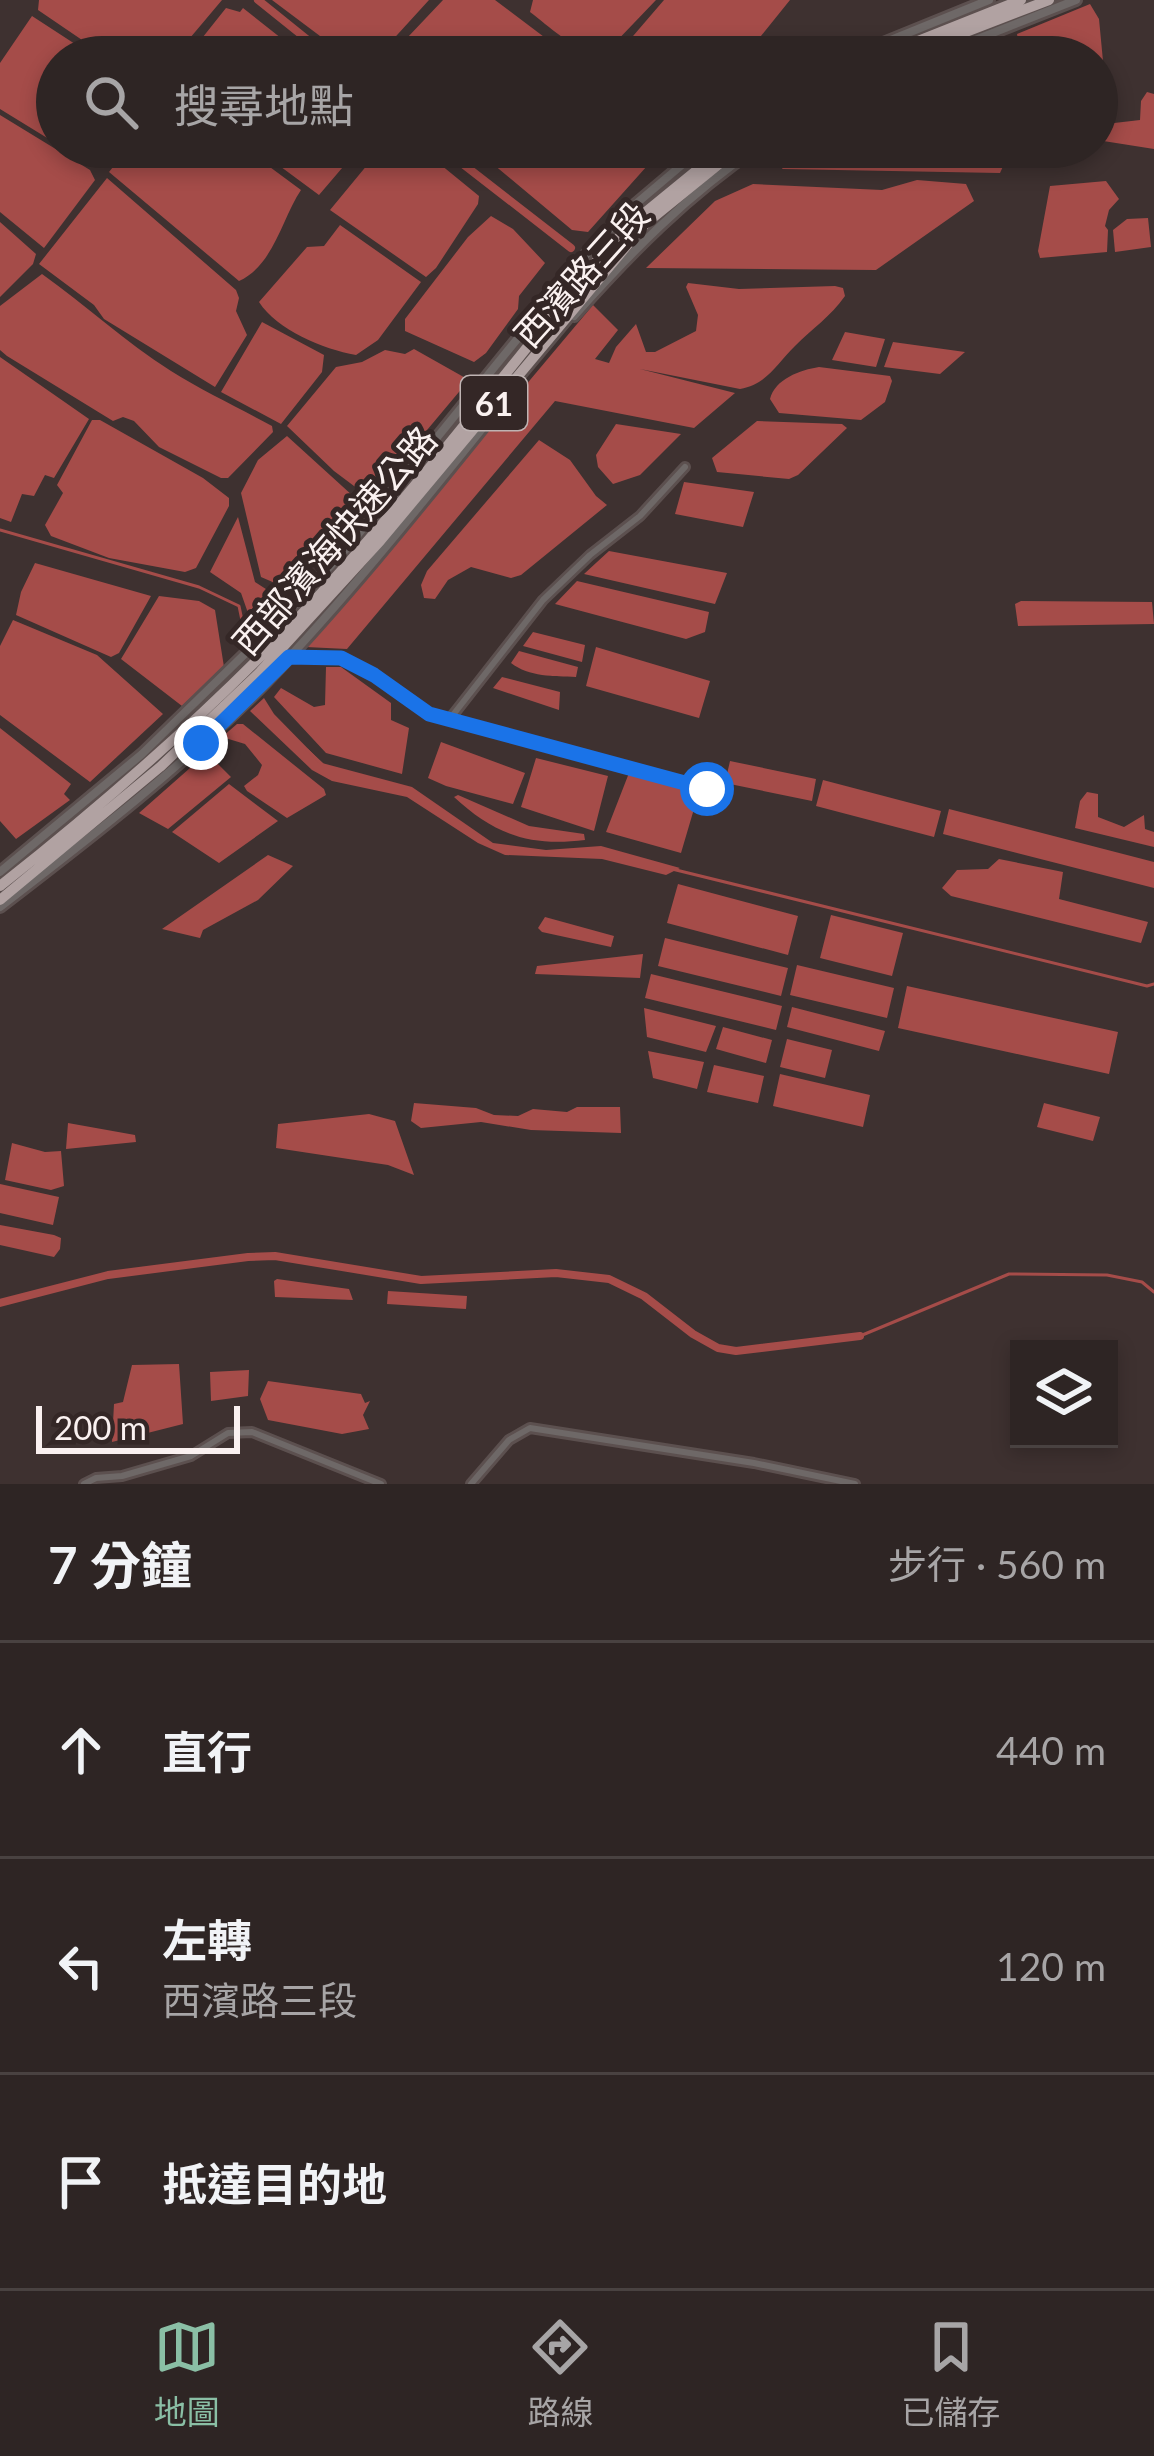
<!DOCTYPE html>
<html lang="zh-TW">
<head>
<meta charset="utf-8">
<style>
	body { margin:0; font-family:Lato,"Noto Sans TC",sans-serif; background:#362d2c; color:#f1f3f6 }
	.controls { position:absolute; right:36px; bottom:36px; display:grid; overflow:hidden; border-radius:0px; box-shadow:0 6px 18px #0003 }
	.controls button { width:108px; height:108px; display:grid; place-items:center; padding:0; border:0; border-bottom:3px solid #494241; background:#2e2524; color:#f1f3f6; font:60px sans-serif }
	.scale { position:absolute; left:36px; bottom:30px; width:204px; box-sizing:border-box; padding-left:12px; border:6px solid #faf1f0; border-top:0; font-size:33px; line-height:42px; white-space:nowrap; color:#faf1f0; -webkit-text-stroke:9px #342726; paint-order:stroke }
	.stop { position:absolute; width:36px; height:36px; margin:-27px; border:9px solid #1a73e8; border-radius:50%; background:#fff }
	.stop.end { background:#1a73e8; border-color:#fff; box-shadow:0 3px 12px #0008 }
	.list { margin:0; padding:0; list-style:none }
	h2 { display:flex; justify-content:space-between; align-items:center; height:156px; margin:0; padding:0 48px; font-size:51px }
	h2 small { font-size:39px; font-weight:400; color:#a7a5a6 }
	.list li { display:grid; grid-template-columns:78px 1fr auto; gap:36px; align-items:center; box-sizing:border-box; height:216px; padding:0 48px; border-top:3px solid #494241 }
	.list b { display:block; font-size:45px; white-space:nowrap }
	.list p { margin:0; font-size:39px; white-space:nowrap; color:#a7a5a6 }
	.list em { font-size:39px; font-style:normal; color:#a7a5a6 }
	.icon { flex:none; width:66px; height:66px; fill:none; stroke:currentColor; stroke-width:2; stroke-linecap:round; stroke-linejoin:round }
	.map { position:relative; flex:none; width:1154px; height:1484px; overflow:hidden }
	.search { position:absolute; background:#2e2524; box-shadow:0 6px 18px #0003; left:36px; right:36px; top:36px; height:132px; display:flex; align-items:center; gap:30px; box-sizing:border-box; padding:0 42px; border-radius:66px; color:#a7a5a6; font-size:45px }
	.sheet { height:804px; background:#2e2524 }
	nav { display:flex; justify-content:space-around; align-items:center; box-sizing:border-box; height:168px; border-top:3px solid #494241; background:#2e2524; font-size:33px; color:#a7a5a6 }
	nav a { display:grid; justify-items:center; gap:6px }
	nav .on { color:#8abfa5 }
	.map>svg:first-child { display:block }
	.water { fill:#a54c49 }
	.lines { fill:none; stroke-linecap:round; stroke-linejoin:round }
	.stream { stroke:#a54c49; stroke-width:3 }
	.canal { stroke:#a54c49; stroke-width:8 }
	.minor-casing { stroke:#5c504f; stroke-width:12 }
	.tertiary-casing { stroke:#5c504f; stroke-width:14 }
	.trunk-casing { stroke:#5c504f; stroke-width:16 }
	.minor { stroke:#6e6867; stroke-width:6 }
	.tertiary { stroke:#6e6867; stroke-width:8 }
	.trunk { stroke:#b1a2a2; stroke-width:10 }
	.route { stroke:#1a73e8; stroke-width:15 }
	.labels { text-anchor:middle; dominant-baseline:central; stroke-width:10; stroke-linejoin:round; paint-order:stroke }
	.shield { fill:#342726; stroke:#bfb4b3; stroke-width:3 }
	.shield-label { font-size:33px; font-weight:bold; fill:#faf1f0 }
	.street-label { font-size:36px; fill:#faf1f0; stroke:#342726 }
</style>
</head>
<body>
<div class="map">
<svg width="1154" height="1484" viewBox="0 0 1154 1484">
	<rect width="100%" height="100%" fill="#3e3130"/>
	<path class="water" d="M 39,0 L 222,0 L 174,57 L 107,57 L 38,10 Z
		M 272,0 L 429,0 L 377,57 L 348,57 Z
		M 443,0 L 495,0 L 560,49 L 554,57 L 389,57 Z
		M 533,0 L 656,0 L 611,47 C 580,59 553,29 530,12 Z
		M 664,0 L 790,0 L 744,57 L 615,57 Z
		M 1090,4 L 1099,19 L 1103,61 L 1097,62 L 1097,57 L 1021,57 L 1017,34 Z
		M 226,8 L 240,12 L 243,8 L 305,57 L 187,57 Z
		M 32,16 L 95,57 L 57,57 L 57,144 L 0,109 L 0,63 Z
		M 1147,92 L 1154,94 L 1154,149 L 1097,140 L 1097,125 L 1140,120 L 1141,101 Z
		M 0,115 L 90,170 L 95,180 L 44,248 L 0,212 Z
		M 129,147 L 243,147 L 301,190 C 282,218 274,265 239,281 L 109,172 Z
		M 254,147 L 360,147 L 319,195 Z
		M 382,147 L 419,147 L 479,196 L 478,204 L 436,268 L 426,277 L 330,210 Z
		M 488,147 L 664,147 L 588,232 L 572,230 L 481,154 Z
		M 795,147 L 1012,147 L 1000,173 L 782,169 Z
		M 107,178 L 236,290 L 239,298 L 236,311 L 247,335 L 215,387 L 104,319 L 94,305 L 39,264 Z
		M 917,180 L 966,184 L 974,201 L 876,270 L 646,268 L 715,201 L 753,184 L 882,190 Z
		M 1106,181 L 1119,199 L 1109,210 L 1105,226 L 1108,230 L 1107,252 L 1040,258 L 1038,251 L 1050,186 Z
		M 491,216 L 513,229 L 545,263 L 519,296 L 518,309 L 486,353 L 474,362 L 405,331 L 405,319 L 468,237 Z
		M 1148,218 L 1151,247 L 1115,252 L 1113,230 L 1127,219 Z
		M 0,222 L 36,254 L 33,264 L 0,297 Z
		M 340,225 L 421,282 L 378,340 L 356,355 C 323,349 277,330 259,302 L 307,247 L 324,246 Z
		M 42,274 C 86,305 125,342 171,371 C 203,391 239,408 272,426 L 273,432 L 228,478 L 221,478 L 159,447 L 134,421 L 123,417 L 113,421 L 7,356 L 0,350 L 0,306 Z
		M 688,283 L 739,289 L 835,286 L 843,288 L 845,296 C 830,317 813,328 795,346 C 777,363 768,384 740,389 L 640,369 L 735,393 L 694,428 L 555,401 L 347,649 L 306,647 L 593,305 L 618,330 L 595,359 L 609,363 L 616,347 L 636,324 L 646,352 L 655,352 L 696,331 L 698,315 L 686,287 Z
		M 262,322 L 324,355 L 322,372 L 281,424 L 221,392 Z
		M 845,332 L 885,339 L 876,367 L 832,360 Z
		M 893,342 L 965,352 L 940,374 L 884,367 Z
		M 414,349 L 469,380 L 370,498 L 334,471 L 287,426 L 336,367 L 362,362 L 385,350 L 405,354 Z
		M 0,357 L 89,419 L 54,478 L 45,475 L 34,496 L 22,494 L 11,522 L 0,518 Z
		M 819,367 L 890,376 L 892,381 L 885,402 L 861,420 L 779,413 L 770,399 C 775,379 800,370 819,367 Z
		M 92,420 L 100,420 L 203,478 L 229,498 L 229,506 L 196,568 L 185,572 L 109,558 L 51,536 L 45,525 L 63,493 L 57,485 Z
		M 757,421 L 842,424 L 847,428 L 798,475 L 789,479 L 717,472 L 712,458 Z
		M 616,424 L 681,434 L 640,475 L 613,484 L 598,467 L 596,455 Z
		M 287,436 L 364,506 L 291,590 L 261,577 L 241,493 L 258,460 Z
		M 539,440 L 570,460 L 596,496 L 607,505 L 521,575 L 511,578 L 471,567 L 448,580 L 435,599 L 424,598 L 421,585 L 427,571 Z
		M 684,482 L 754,492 L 743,527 L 675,514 Z
		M 238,517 L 255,582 L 286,602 L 255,633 L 241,593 L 210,572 Z
		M 609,551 L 727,573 L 715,604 L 584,574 Z
		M 35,563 L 151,596 L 119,653 L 111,657 L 16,615 L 21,592 Z
		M 577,581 L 709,612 L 705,632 L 686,639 L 555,604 Z
		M 159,596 L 199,601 L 215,610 L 224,667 L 182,706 L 121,659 Z
		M 1021,601 L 1152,602 L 1154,624 L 1018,626 L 1015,604 Z
		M 13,620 L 97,655 L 163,714 L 90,782 L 0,715 L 0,646 Z
		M 533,632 L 585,645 L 582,662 L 523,646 Z
		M 596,647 L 710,681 L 699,718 L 586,686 Z
		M 519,651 L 578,667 L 576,677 C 554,676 529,677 511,663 Z
		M 326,667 L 341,667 L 391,703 L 391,720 L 409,728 L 402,774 L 326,753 L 274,697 L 281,688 L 314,707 L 325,705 Z
		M 502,677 L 560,692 L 559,710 L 493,688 Z
		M 264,698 L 274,714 L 322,763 L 412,787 L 493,843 L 546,850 L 601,846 L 680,868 L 666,875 L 602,859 L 505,855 L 478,843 L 407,797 L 332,781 L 312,770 L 250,711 Z
		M 237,724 L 243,724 L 324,789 L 326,795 L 287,818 L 247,791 L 244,786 L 258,775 L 262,765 L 245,744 L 222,737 Z
		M 0,728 L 71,784 L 64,794 L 70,800 L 16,839 L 0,821 Z
		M 441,742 L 525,773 L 513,804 L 446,786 L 428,778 Z
		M 207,753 L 231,777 L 168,829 L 139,813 Z
		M 536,758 L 608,776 L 594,831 L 521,807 Z
		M 730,761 L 816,779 L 812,801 L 725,783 Z
		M 629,773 L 699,792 L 681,853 L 606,832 Z
		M 823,780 L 941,811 L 934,837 L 816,806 Z
		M 229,784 L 278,821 L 219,863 L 172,832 Z
		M 1087,792 L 1098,794 L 1098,817 L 1124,827 L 1144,815 L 1145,829 L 1154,832 L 1154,847 L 1075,828 L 1080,801 Z
		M 458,795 L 529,826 L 584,834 L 585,840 C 529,847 494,834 454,797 Z
		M 949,809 L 1154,862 L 1154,888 L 943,834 Z
		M 268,855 L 293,866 L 258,900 L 203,930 L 200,938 L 162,929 Z
		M 999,859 L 1063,872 L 1059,899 L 1148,922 L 1141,943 L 951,896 L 942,888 L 957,870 L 988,869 Z
		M 678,884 L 798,916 L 788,955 L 667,923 Z
		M 831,915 L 903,933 L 892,976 L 820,958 Z
		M 545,917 L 614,936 L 611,947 L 542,932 L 538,928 Z
		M 665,938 L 788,968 L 781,996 L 658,966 Z
		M 643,954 L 640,978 L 535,974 L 537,966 Z
		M 797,965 L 894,988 L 887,1018 L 790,995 Z
		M 651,974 L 782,1006 L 776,1030 L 645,998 Z
		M 907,986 L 1118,1032 L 1109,1074 L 898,1028 Z
		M 792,1007 L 885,1031 L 879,1051 L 787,1027 Z
		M 644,1008 L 716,1026 L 706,1052 L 647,1037 Z
		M 723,1027 L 772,1040 L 766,1063 L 716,1049 Z
		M 787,1039 L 832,1050 L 825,1078 L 780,1067 Z
		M 648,1051 L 704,1062 L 697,1089 L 653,1078 Z
		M 714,1065 L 764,1076 L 758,1103 L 707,1092 Z
		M 780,1074 L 870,1095 L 863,1127 L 773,1106 Z
		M 414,1103 L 476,1108 L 494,1115 L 518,1116 L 533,1109 L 567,1112 L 577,1107 L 620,1107 L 621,1133 L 531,1130 L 481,1122 L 421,1128 L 411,1121 Z
		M 1044,1103 L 1100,1117 L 1093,1141 L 1037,1127 Z
		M 369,1114 L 395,1121 L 414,1175 L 388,1165 L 276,1148 L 278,1124 Z
		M 68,1123 L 135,1135 L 136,1142 L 66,1149 Z
		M 12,1143 L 45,1152 L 61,1151 L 64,1186 L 51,1190 L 5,1180 Z
		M 0,1184 L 59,1197 L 53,1225 L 0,1213 Z
		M 0,1225 L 54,1235 L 61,1238 L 60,1249 L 54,1257 L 0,1245 Z
		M 277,1279 L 349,1289 L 353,1300 L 275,1297 L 274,1281 Z
		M 388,1291 L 467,1296 L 466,1309 L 387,1304 Z
		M 179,1364 L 183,1424 L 112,1442 L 114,1404 L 123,1402 L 132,1365 Z
		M 249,1370 L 248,1396 L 211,1401 L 210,1372 Z
		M 268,1381 L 361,1394 L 365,1403 L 370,1401 L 363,1415 L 369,1429 L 342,1434 L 268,1420 L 260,1399 Z"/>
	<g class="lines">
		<path class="stream" d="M 0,530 L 199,587 L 239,606 L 250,659
			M 307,750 L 322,764
			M 672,869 L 1147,986 L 1154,984
			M 860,1336 L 1009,1274 L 1107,1275 L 1142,1282 L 1154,1292"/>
		<path class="canal" d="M 258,0 L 329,57
			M 441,147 L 571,248
			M 0,1303 L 108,1275 L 248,1257 L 275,1256 L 421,1280 L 556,1273 L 609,1279 L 644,1296 L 693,1334 L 718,1348 L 736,1351 L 860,1336"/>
		<defs>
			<path id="minor" d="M 289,657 L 341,658 L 374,675 L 429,714 L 707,789
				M 449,720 L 543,600 L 590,555 L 640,516 L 685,467
				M 84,1484 L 96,1478 L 122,1476 L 191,1456 L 228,1433 L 252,1432 L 381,1484
				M 471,1484 L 509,1440 L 530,1428 L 754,1463 L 855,1484"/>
			<path id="tertiary" d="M 849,57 L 989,0
				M 932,57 L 1076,0
				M 574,316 C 630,253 687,195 758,147
				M 0,872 L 142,754 L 286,614 L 347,548 L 593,246 L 631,208 L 703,147
				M 0,907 C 91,837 186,764 266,682 C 355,589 434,488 515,388"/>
			<path id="trunk" d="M 878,57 L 1021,0
				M 901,57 L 1049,0
				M 0,886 C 105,803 207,714 300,616 C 406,503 501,378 600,257 L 637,219 L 725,147
				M 0,900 L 160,767 L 260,672 L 380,541 L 645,224 L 740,147"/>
		</defs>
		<use href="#minor" class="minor-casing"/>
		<use href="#tertiary" class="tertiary-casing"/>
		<use href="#trunk" class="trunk-casing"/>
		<use href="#minor" class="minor"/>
		<use href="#tertiary" class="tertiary"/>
		<use href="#trunk" class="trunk"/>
	</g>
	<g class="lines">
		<path class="route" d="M 201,743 L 289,657 L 341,658 L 374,675 L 429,714 L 707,789"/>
	</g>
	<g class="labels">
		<rect class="shield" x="461" y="376" width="66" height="54" rx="9"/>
		<g class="shield-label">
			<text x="494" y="403">61</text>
		</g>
		<g class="street-label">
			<text transform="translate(581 274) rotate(-48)">西濱路三段</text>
			<text transform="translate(334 540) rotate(-49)">西部濱海快速公路</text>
		</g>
	</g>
</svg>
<div class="controls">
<button><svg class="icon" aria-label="layers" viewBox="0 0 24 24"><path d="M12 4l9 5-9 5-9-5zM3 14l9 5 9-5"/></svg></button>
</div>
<div class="scale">200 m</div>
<div class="stop" style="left:707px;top:789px"></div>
<div class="stop end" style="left:201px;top:743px"></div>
<div class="search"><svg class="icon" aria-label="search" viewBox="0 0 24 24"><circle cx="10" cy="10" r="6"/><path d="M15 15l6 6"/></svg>搜尋地點</div>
</div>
<section class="sheet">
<h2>7 分鐘<small>步行 · 560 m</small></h2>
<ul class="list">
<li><svg class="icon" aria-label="ahead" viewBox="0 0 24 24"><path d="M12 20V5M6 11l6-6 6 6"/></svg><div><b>直行</b></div><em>440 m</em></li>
<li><svg class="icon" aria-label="left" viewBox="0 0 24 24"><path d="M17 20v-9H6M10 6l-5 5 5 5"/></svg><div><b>左轉</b><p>西濱路三段</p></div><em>120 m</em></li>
<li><svg class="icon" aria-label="arrive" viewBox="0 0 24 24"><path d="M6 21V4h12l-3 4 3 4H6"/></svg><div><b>抵達目的地</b></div></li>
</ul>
</section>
<nav>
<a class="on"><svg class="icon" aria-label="map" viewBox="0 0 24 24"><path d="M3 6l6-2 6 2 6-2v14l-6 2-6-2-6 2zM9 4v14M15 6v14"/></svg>地圖</a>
<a><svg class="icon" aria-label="directions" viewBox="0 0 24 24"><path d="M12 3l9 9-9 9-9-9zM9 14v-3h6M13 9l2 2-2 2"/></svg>路線</a>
<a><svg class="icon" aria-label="saved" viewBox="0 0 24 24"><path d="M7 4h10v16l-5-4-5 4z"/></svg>已儲存</a>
</nav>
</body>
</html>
